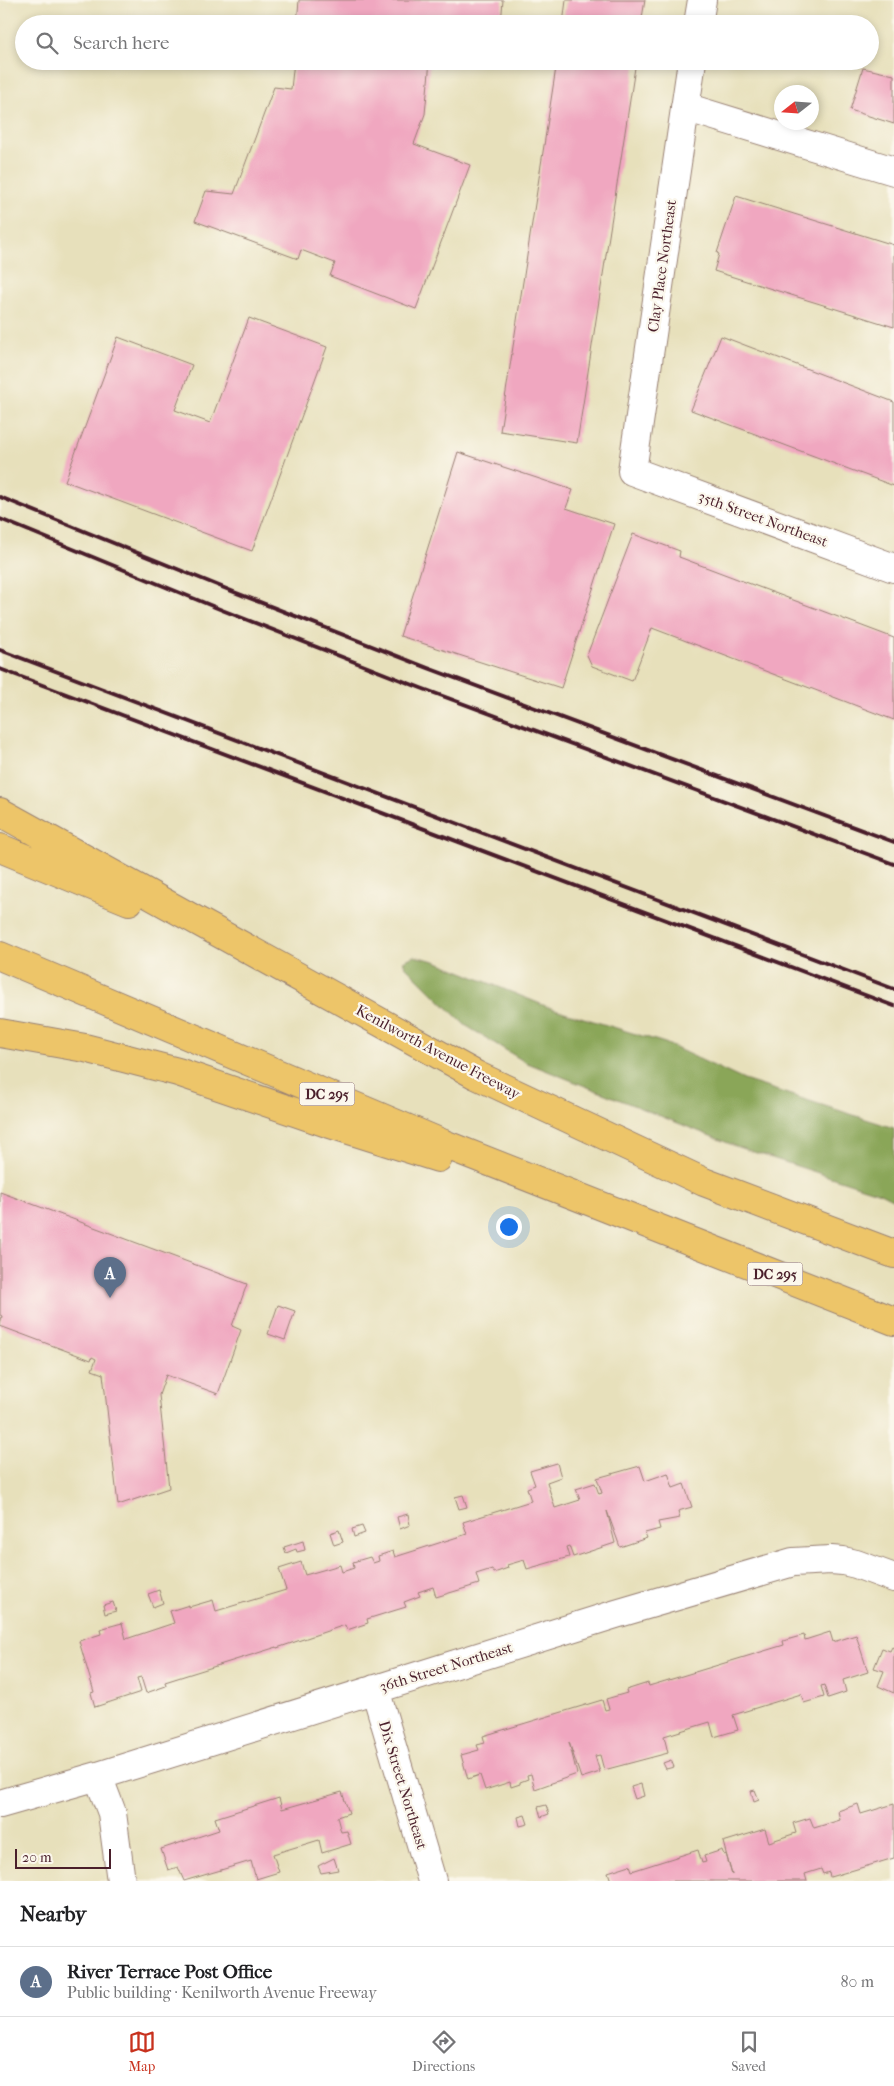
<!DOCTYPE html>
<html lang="en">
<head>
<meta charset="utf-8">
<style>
	body { margin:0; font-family:"IM FELL French Canon",serif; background:#f6f6f6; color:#202124 }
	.compass { position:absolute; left:774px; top:85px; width:45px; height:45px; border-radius:50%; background:#fff; box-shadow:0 2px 8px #0003; rotate:253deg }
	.scale { position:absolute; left:15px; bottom:12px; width:96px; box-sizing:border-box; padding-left:5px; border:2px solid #4a1f2b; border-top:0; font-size:14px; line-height:18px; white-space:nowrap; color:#4a1f2b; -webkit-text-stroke:4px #fbf7ec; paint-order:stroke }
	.you { position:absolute; left:508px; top:1226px; width:18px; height:18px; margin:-12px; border:4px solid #fff; border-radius:50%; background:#1a73e8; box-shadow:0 0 0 8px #1a73e833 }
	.badge { display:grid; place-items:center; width:32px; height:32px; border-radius:50%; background:#c8321e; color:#fff; font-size:16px; font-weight:700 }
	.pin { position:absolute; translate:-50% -41px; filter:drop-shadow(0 1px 2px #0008) }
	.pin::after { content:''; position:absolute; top:26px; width:18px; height:15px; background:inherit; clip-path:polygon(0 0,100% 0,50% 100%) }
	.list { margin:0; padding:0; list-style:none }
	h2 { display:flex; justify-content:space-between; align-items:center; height:65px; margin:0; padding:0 20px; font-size:21px }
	h2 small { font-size:16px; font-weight:400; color:#757577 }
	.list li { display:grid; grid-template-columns:32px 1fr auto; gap:15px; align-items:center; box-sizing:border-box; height:70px; padding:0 20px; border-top:1px solid #e0e0e0 }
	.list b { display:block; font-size:19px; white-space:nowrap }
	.list p { margin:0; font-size:16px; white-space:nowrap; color:#757577 }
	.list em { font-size:16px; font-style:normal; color:#757577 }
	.icon { flex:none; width:28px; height:28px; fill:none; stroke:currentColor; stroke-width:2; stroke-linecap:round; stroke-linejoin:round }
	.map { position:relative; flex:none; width:894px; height:1881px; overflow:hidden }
	.search { position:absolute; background:#fff; box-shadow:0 2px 8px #0003; left:15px; right:15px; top:15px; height:55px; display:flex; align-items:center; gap:12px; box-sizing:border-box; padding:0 18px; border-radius:28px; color:#757577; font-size:19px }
	.sheet { height:135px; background:#fff }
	nav { display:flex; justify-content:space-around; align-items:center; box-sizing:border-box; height:70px; border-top:1px solid #e0e0e0; background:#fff; font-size:14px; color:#757577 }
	nav a { display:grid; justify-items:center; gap:2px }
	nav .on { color:#c8321e }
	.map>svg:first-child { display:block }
	.forest { fill:#8aa659; stroke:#6a6242 }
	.building { fill:#f0a7c0 }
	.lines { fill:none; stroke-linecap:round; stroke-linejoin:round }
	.minor-casing { stroke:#988073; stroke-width:30 }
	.motorway-casing { stroke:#988073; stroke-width:30 }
	.minor { stroke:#fff; stroke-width:28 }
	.motorway { stroke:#edc569; stroke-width:28 }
	.rail { stroke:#4a1f2b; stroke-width:4 }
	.labels { text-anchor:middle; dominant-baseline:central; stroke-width:4.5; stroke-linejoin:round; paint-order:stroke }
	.shield { fill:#fbf7ec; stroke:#7f6065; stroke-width:1 }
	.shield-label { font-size:14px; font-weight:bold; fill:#4a1f2b }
	.street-label { font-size:15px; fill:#4a1f2b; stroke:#fbf7ec }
</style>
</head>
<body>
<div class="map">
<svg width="894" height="1881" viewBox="0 0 894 1881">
	<rect width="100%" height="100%" fill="#fbf7ec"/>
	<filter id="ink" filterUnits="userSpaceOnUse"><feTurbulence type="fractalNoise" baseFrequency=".02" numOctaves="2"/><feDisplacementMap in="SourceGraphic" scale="10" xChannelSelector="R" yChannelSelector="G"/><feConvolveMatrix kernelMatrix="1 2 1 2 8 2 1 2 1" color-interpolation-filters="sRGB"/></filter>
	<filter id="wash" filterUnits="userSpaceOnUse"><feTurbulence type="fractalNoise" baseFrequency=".0096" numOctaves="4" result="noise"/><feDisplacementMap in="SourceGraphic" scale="20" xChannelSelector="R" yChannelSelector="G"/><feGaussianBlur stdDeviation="1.12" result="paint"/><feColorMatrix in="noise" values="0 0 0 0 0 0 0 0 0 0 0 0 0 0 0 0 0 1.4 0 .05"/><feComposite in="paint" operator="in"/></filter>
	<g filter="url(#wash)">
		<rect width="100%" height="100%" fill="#e7e0bb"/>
		<path class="forest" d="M 414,956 L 435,961 L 548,1007 L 665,1043 L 744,1080 L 894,1128 L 894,1200 L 880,1193 L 738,1147 L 525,1062 L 465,1025 L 405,966 L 403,961 Z"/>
		<g id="blocks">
			<path class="building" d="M 299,0 L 503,0 L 501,24 L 297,24 Z
				M 566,0 L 645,0 L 641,24 L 563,24 Z
				M 294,61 L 430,61 L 425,114 L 414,144 L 470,165 L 416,309 L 330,276 L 335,263 L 301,250 L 298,259 L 195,221 L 206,191 L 234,194 L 274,87 L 291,89 Z
				M 557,61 L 636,61 L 577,443 L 500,431 Z
				M 863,68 L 894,75 L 894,124 L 850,110 Z
				M 736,196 L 894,245 L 894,327 L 714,271 L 719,254 L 717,253 Z
				M 249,318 L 327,347 L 252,551 L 65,481 L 118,337 L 192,365 L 175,410 L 210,423 Z
				M 721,336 L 894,402 L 894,486 L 691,410 Z
				M 458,452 L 573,490 L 566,508 L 614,524 L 561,688 L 400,636 Z
				M 633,534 L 680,551 L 679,557 L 894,638 L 894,720 L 652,628 L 632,681 L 592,666 L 587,655 Z
				M 0,1192 L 247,1284 L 232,1326 L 241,1330 L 218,1394 L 166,1375 L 159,1395 L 169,1488 L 118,1505 L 103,1374 L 92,1370 L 96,1359 L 92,1357 L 91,1360 L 0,1326 L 2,1316 L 0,1315 Z
				M 278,1305 L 295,1311 L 285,1340 L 268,1334 Z
				M 557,1463 L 561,1477 L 547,1482 L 555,1508 L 580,1500 L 576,1489 L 595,1483 L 599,1494 L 602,1493 L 597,1478 L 640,1466 L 645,1481 L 668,1473 L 673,1488 L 684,1484 L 692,1507 L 678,1511 L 680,1518 L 658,1522 L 660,1529 L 645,1533 L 647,1538 L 620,1547 L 607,1511 L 615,1543 L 573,1557 L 569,1546 L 566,1547 L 569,1557 L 527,1569 L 524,1560 L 507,1565 L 508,1568 L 494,1573 L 492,1569 L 476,1574 L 479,1584 L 436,1597 L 433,1587 L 418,1592 L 420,1596 L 404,1602 L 406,1607 L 367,1619 L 368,1623 L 347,1630 L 345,1625 L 277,1648 L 277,1647 L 187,1675 L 165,1682 L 166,1686 L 146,1693 L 141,1677 L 137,1678 L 141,1692 L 95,1707 L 91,1693 L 94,1692 L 79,1641 L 101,1634 L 100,1629 L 122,1623 L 126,1639 L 174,1623 L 170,1611 L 189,1605 L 189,1607 L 213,1600 L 216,1611 L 286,1590 L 279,1569 L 301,1562 L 305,1575 L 340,1565 L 342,1572 L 354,1568 L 353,1562 L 370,1557 L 373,1563 L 379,1561 L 378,1556 L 393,1551 L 395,1557 L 467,1534 L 463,1522 L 531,1501 L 527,1488 L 535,1485 L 530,1471 Z
				M 463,1495 L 467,1507 L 459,1509 L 455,1497 Z
				M 408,1514 L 410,1525 L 400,1529 L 397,1517 Z
				M 362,1526 L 365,1533 L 354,1537 L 352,1529 Z
				M 339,1530 L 343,1542 L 334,1545 L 330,1533 Z
				M 303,1541 L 305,1550 L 297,1552 L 296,1549 L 286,1553 L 284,1547 Z
				M 159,1590 L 163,1603 L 153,1607 L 148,1594 Z
				M 113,1602 L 116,1611 L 105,1614 L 103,1605 Z
				M 830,1632 L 833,1642 L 856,1635 L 868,1672 L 843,1680 L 846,1692 L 828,1698 L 824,1685 L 821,1686 L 824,1697 L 804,1703 L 801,1694 L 733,1715 L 738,1730 L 714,1737 L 710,1722 L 664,1736 L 668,1753 L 604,1770 L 600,1755 L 595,1756 L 600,1772 L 581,1778 L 569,1742 L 577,1774 L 535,1789 L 531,1774 L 527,1775 L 528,1779 L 520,1782 L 520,1784 L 511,1787 L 510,1782 L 485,1790 L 480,1775 L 468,1779 L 461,1755 L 479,1750 L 477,1745 L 485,1743 L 483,1736 L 602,1700 L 605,1710 L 609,1709 L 606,1699 L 627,1693 L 626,1690 L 648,1683 L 649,1686 L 784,1645 L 783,1641 L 804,1635 L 805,1640 Z
				M 892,1647 L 894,1648 L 894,1693 L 878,1686 L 884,1671 L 874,1668 L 882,1648 L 890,1651 Z
				M 671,1760 L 674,1767 L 666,1769 L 663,1763 Z
				M 641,1784 L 644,1796 L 635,1799 L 631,1787 Z
				M 755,1790 L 759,1800 L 754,1802 L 751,1791 Z
				M 342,1792 L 349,1813 L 337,1817 L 341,1832 L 347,1831 L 351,1844 L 322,1853 L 319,1840 L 273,1854 L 279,1872 L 256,1879 L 251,1861 L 184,1881 L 178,1867 L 168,1870 L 161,1849 L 219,1830 L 215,1818 L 279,1798 L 282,1809 Z
				M 858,1804 L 861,1814 L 894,1804 L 894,1858 L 830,1877 L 829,1872 L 823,1874 L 821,1869 L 805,1874 L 807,1881 L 611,1881 L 608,1872 L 630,1865 L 632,1871 L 698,1850 L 702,1863 L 706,1862 L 704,1856 L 722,1850 L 724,1855 L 726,1854 L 732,1875 L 723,1842 L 765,1829 L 769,1842 L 796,1833 L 793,1823 L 810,1818 L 814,1828 L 840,1820 L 838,1811 Z
				M 546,1805 L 549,1814 L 541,1817 L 538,1807 Z
				M 525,1815 L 528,1824 L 520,1826 L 518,1817 Z
				M 334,1858 L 338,1870 L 321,1873 L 318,1866 Z"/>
		</g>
	</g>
	<g filter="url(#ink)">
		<use href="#blocks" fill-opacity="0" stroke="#988073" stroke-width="1"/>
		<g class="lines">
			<defs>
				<path id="minor" d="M 698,24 L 702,0
					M 692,61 L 632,471 L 894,568
					M 685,107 L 894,171
					M 375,1689 L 432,1881
					M 98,1776 L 112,1813 L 121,1881
					M 0,1804 L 98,1776 L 616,1614 L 793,1562 L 831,1560 L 843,1561 L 856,1564 L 894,1578"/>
				<path id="motorway" d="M 0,812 L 476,1075 L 704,1182 L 894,1254
					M 0,848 L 129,901
					M 0,956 L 444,1144 L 894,1321
					M 0,1033 L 85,1048 L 178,1072 L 330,1124 L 438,1158"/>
			</defs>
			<use href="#minor" class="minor-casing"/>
			<use href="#motorway" class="motorway-casing"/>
			<use href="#minor" class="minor"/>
			<use href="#motorway" class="motorway"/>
			<path class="rail" d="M 0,497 L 234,592 L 428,668 L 894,842
				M 0,519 L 222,610 L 421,688 L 894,864
				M 0,650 L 894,989
				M 0,669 L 894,1006"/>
		</g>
	</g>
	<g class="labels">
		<g class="shield">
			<rect x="299.5" y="1082.5" width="55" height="23" rx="4"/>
			<rect x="747.5" y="1262.5" width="55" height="23" rx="4"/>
		</g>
		<g class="shield-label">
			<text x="327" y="1094">DC 295</text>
			<text x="775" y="1274">DC 295</text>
		</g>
		<g class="street-label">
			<text transform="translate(662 266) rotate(-82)">Clay Place Northeast</text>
			<text transform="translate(763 519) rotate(20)">35th Street Northeast</text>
			<text transform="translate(438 1052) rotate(28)">Kenilworth Avenue Freeway</text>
			<text transform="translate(446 1667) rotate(-17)">36th Street Northeast</text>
			<text transform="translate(403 1785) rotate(73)">Dix Street Northeast</text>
		</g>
	</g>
</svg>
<svg class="compass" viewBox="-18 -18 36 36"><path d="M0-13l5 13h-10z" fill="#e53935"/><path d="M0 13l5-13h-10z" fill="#757577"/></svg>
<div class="scale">20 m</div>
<div class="you"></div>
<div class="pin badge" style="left:110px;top:1298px;background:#5c6f8a">A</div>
<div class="search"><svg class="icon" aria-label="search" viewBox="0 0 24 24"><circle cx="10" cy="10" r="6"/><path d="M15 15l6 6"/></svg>Search here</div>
</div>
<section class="sheet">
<h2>Nearby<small></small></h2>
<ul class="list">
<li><span class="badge" style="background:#5c6f8a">A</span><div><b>River Terrace Post Office</b><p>Public building · Kenilworth Avenue Freeway</p></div><em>80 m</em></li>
</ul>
</section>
<nav>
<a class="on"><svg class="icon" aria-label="map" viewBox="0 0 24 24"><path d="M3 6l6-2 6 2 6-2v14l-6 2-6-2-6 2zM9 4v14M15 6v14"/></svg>Map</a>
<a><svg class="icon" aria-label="directions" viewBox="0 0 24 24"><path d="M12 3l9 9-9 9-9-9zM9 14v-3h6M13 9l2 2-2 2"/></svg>Directions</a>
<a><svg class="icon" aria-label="saved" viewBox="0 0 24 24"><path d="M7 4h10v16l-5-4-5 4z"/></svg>Saved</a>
</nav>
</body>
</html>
